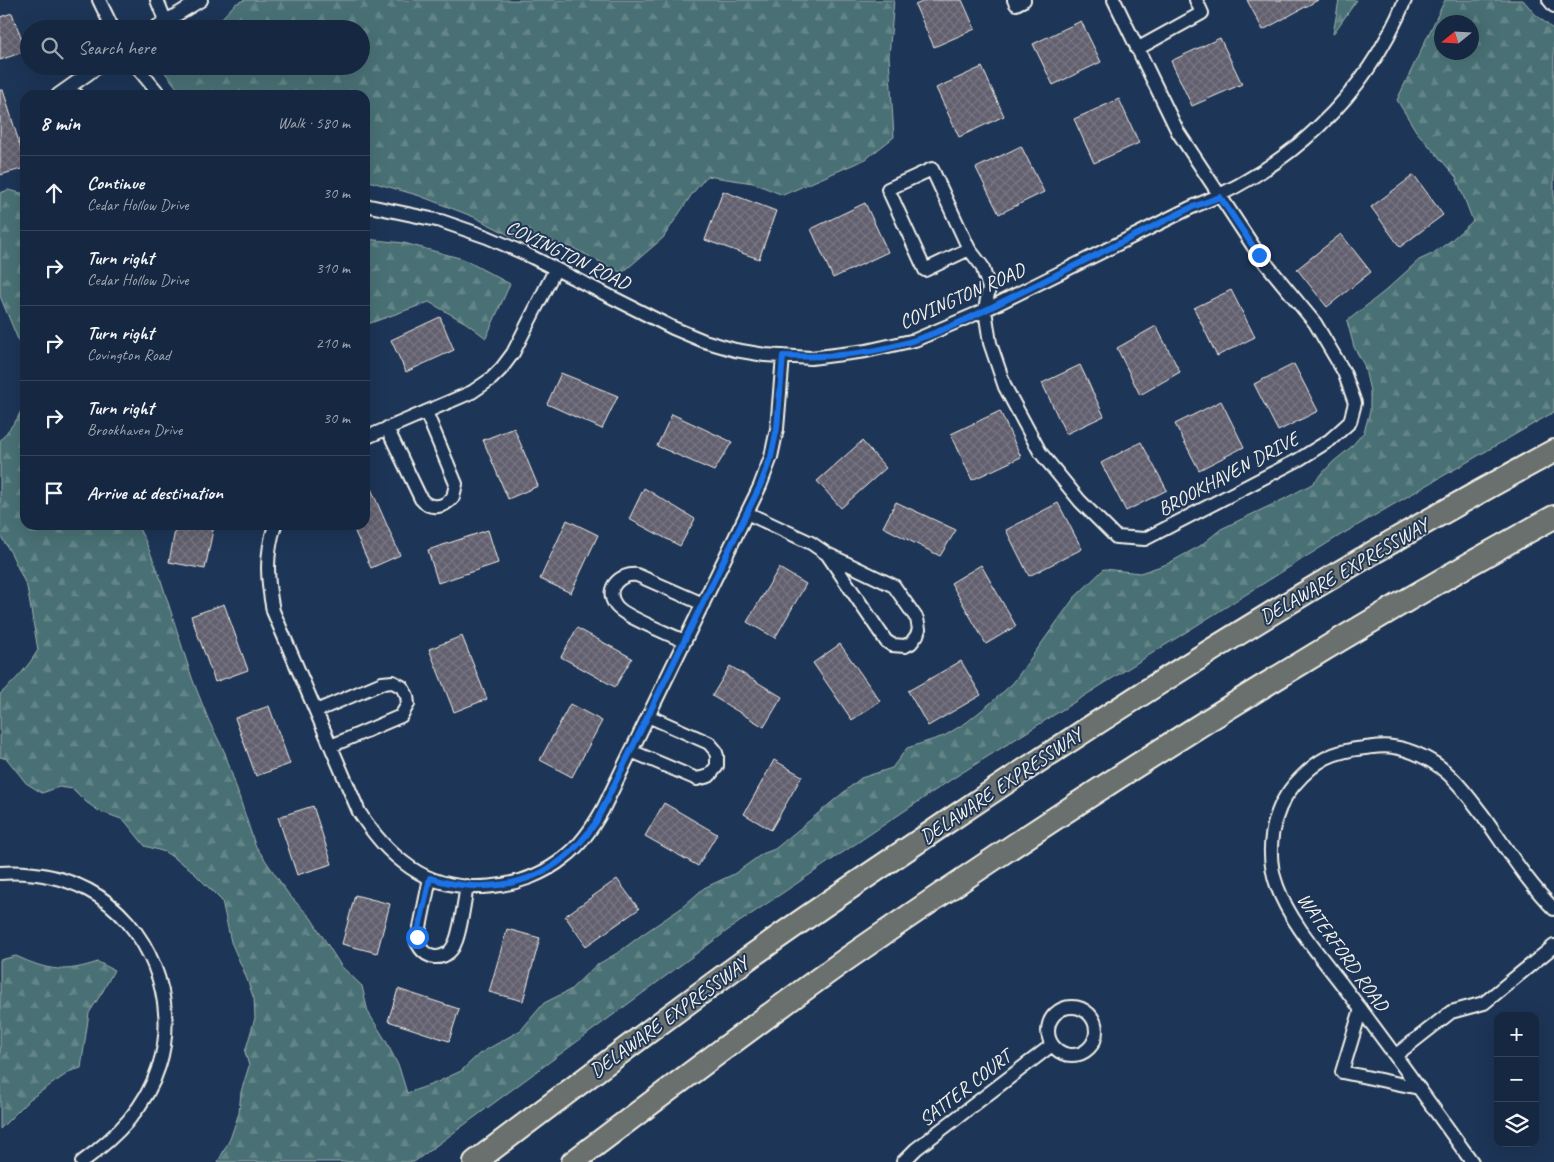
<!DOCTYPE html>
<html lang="en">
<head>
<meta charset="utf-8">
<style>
	body { margin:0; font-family:Caveat,sans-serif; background:#23344c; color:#f1f3f6 }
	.controls { position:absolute; right:15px; bottom:15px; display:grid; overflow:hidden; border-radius:10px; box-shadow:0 5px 20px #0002 }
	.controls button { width:45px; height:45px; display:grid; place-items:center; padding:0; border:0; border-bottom:1px solid #35445a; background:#162841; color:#f1f3f6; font:25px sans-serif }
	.compass { position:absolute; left:1434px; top:15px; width:45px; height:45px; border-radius:50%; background:#162841; box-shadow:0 5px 20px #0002; rotate:252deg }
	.stop { position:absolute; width:15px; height:15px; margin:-11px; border:4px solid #1a73e8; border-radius:50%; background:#fff }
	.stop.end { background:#1a73e8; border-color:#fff; box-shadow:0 1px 5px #0008 }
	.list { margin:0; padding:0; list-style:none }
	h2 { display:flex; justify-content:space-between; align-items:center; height:65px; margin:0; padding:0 20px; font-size:21px }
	h2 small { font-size:16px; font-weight:400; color:#9ea6b1 }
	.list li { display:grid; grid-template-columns:32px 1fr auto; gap:15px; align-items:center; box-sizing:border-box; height:75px; padding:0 20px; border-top:1px solid #35445a }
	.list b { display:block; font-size:19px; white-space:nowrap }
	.list p { margin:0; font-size:16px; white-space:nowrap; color:#9ea6b1 }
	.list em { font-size:16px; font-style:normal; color:#9ea6b1 }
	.icon { flex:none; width:28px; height:28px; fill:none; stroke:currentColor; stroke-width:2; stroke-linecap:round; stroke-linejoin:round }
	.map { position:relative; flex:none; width:1554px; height:1162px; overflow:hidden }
	.search { position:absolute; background:#162841; box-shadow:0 5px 20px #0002; left:20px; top:20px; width:350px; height:55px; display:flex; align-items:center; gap:12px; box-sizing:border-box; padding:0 18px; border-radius:28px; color:#9ea6b1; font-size:19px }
	.panel { position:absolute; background:#162841; box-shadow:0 5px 20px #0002; left:20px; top:90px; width:350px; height:440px; border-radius:15px }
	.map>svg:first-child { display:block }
	.forest { fill:url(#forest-firs); stroke:#9fb1ae; fill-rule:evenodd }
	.building { fill:url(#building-cross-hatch); stroke:#f4f1e8 }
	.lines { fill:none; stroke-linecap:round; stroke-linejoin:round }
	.street-casing { stroke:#f4f1e8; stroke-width:16 }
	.highway-casing { stroke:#f4f1e8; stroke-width:26 }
	.street { stroke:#1d3557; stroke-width:12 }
	.highway { stroke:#6b706d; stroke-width:22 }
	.route { stroke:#1a73e8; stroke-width:6 }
	.labels { text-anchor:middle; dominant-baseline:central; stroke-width:4; stroke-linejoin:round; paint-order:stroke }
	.street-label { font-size:20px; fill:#f4f1e8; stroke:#1d3557 }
</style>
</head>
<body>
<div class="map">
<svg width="1554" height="1162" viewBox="0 0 1554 1162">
	<defs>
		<pattern id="forest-firs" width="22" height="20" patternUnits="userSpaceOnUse" patternTransform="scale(1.25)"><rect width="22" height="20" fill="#4a7175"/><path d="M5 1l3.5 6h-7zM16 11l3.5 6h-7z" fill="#658689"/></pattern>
		<pattern id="building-cross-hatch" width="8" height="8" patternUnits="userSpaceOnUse" patternTransform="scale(1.25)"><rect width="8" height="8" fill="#625e6e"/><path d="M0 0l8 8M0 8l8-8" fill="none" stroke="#797683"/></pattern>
	</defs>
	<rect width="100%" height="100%" fill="#1d3557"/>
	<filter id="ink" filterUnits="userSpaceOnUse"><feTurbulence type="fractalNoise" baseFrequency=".02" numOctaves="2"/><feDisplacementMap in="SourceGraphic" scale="10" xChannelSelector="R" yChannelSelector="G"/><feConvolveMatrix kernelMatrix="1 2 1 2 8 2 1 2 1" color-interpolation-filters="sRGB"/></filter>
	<g filter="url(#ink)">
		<path class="forest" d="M 244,0 L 894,0 L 889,56 L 894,137 L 866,159 L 783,195 L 753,183 L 707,176 L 692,194 L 663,238 L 622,273 L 571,247 L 511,236 L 474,217 L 420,196 L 365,180 L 365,95 L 186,95 L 177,88 L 160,66 L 361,66 L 361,29 L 199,29 L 220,20 L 235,4 Z
			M 1339,0 L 1357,0 L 1333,34 Z
			M 1445,0 L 1523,0 L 1535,14 L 1554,30 L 1554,412 L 1339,536 L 952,779 L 735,925 L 414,1162 L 218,1162 L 230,1139 L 239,1113 L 241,1092 L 249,1066 L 245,1052 L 255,1018 L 254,999 L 245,974 L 231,942 L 222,901 L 189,868 L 165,852 L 145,846 L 124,820 L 99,811 L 86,802 L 73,789 L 59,787 L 42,793 L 26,783 L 7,759 L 0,757 L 0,694 C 15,681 28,667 38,650 L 27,587 L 11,553 L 0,535 L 0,441 L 17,419 L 25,403 L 25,525 L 137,525 L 145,540 L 159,574 L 192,678 L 209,721 L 225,753 L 255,845 L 289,895 L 311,918 L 341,966 L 362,986 L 368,1012 L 386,1041 L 399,1067 L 407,1093 L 433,1084 L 461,1071 L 479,1054 L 521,1030 L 544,1003 L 570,990 L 595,966 L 619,952 L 643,934 L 680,909 L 704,888 L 734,874 L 762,854 L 775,849 L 861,778 L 892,768 L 907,748 L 944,736 L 967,722 L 993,701 L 1013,683 L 1074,598 L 1104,569 L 1140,573 L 1167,564 L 1200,546 L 1221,529 L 1284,499 L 1312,484 L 1333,462 L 1350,448 L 1364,432 L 1370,411 L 1370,391 L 1364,365 L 1354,347 L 1347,321 L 1385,291 L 1419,260 L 1432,254 L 1449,242 L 1473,221 L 1456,177 L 1416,131 L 1397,100 ZM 1442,22 L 1472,22 L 1472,52 L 1442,52 Z
			M 8,190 L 25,194 L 25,369 L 19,342 L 0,296 L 0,193 Z
			M 365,239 L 404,243 L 463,259 L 510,284 L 486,338 L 466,323 L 429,302 L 365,325 Z
			M 16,956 C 49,971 64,973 98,962 L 114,970 L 103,991 L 89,1013 L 81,1068 L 71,1071 L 30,1099 L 0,1129 L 0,960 Z"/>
		<path class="building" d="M 927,0 L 962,0 L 975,29 L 934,47 L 915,5 Z
			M 1247,0 L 1318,0 L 1263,30 Z
			M 12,13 L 26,51 L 0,60 L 0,17 Z
			M 1081,21 L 1101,62 L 1053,85 L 1033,44 Z
			M 1220,38 L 1242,84 L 1192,106 L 1171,61 Z
			M 982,67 L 1004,116 L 959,137 L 936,88 Z
			M 0,90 L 3,90 L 25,162 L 25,168 L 0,175 Z
			M 1119,99 L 1139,143 L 1094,163 L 1074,119 Z
			M 1021,146 L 1044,192 L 999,214 L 976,168 Z
			M 1414,175 L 1443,215 L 1400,247 L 1371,207 Z
			M 723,191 L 776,211 L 759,259 L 705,240 Z
			M 865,203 L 888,252 L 833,278 L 811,229 Z
			M 1341,234 L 1371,272 L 1327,307 L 1297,269 Z
			M 1231,290 L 1255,337 L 1217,356 L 1194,308 Z
			M 440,317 L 454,350 L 406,372 L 391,340 Z
			M 1156,326 L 1180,372 L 1140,395 L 1117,348 Z
			M 1294,364 L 1318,411 L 1278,431 L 1254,384 Z
			M 1080,365 L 1104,416 L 1066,434 L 1042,383 Z
			M 561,373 L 618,396 L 602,429 L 547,404 Z
			M 1221,401 L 1244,447 L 1199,470 L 1175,424 Z
			M 1000,411 L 1021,457 L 972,480 L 951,434 Z
			M 672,414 L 732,442 L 714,471 L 657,446 Z
			M 514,428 L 538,486 L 508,499 L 483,440 Z
			M 862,441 L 886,468 L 841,508 L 817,481 Z
			M 1141,442 L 1167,490 L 1126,511 L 1101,463 Z
			M 365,475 L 400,555 L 371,568 L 352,525 L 365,525 Z
			M 644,488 L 695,519 L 680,546 L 629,519 Z
			M 896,502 L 956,530 L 940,556 L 883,527 Z
			M 1058,503 L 1082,549 L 1029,576 L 1006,530 Z
			M 567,520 L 598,535 L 571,593 L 540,579 Z
			M 176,525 L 214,525 L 205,569 L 169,562 Z
			M 488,530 L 498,563 L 438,583 L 428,550 Z
			M 981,565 L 1016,626 L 986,644 L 951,583 Z
			M 779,568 L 806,584 L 775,638 L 747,622 Z
			M 224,604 L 248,670 L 215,682 L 191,616 Z
			M 577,628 L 632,658 L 615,687 L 561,657 Z
			M 462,636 L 487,699 L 454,712 L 429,649 Z
			M 840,644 L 880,701 L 852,720 L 813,663 Z
			M 961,661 L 981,695 L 928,726 L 908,691 Z
			M 730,666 L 782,697 L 764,727 L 712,696 Z
			M 570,704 L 602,721 L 572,777 L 540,760 Z
			M 269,706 L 290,764 L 256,776 L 235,718 Z
			M 774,760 L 802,776 L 771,830 L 744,814 Z
			M 664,803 L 717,834 L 698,866 L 645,836 Z
			M 313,806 L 332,864 L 297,875 L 278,817 Z
			M 617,879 L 639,909 L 586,946 L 565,916 Z
			M 355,895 L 390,904 L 377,953 L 342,944 Z
			M 507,929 L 540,938 L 523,1001 L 489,992 Z
			M 398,989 L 459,1009 L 449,1041 L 388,1021 Z"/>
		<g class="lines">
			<defs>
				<path id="street" d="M 99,0 L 113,29
					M 157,0 L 165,20
					M 1014,0 L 1016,4 L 1024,0
					M 1549,0 L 1554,6
					M 153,29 L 201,0
					M 1137,49 L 1202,13 L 1196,0
					M 136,66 L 160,95
					M 65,90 L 99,66
					M 58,95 L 65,90 L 77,95
					M 365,205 L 441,221 L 487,237 L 526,254 L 673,328 L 704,341 L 735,350 L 765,355 L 811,358 L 866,351 L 915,340 L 985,310 L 1190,208 C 1288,169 1365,98 1405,0
					M 969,249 L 925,270 L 888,189 L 932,169 L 969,249 L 982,266 L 989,288 L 985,310 L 990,343 L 1005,387 L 1040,452 L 1080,501 L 1116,537 L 1145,539 L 1298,460 L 1330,440 L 1350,422 L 1355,403 L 1344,372 L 1315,323 L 1259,255 L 1178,132 L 1114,0
					M 387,428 L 421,499 C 430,510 444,508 453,497 L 456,484 L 426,412
					M 365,438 L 472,392 L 491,379 L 501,369 L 513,353 L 555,270
					M 747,513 L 811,543 L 827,554 L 894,586 L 917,619 L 919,629 L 917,635 L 911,643 L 905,646 L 892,645 L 886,641 L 827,554
					M 275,525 C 265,556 267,579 273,611 L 359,812 C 374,835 388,852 411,868 C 455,898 524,891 565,857 C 581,845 593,827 603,809 L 760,486 L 771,457 L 777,429 L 783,356
					M 684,641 C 670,634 621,616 615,604 C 604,588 621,573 637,575 L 703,604
					M 316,711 L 382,683 L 393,682 L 402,687 L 407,696 L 408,704 L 401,716 L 331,746
					M 631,751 L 697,779 L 709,776 L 717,766 L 717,756 L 715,750 L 709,743 L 648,716
					M 0,873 C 31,871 60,876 88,890 C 149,922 180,1002 159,1066 C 146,1108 116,1137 82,1162
					M 430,878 L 417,942 C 420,949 425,955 434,957 C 443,958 452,952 455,943 C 461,930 464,902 467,886
					M1048 1031a24 24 0 1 1 48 0a24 24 0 1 1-48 0Z
					M 1361,1009 L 1342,1072 L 1419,1088
					M 1396,1055 L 1451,1012 L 1484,1003 L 1554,946
					M 903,1162 L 916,1149 L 1052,1045
					M 1472,1162 C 1432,1106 1392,1050 1350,995 C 1326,962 1291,925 1277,886 C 1265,853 1271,812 1294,785 C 1316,760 1332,751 1365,748 C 1374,747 1384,745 1393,747 C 1410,749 1433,760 1446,772 C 1460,784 1471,800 1482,814 C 1505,846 1526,881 1554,909"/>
				<path id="highway" d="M 475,1162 C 565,1094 655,1026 746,960 C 811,913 878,869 944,824 C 1142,690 1344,564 1554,451
					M 573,1162 C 664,1093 755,1024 848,958 C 1076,800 1311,650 1554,517"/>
			</defs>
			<use href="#street" class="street-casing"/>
			<use href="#highway" class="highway-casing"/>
			<use href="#street" class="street"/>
			<use href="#highway" class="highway"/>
		</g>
	</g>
	<g class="lines" filter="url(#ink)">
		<path class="route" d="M 417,937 L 430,878 C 475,893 528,888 565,857 C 578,847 587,835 596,822 L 760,486 L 771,457 L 777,428 L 783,356 C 827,358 873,354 915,340 C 958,326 999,303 1040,283 C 1090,258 1140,233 1190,208 L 1220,197 L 1259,255"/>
	</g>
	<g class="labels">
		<g class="street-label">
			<text transform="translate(568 255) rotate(26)">COVINGTON ROAD</text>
			<text transform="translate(962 296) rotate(-24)">COVINGTON ROAD</text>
			<text transform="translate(1228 474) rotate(-28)">BROOKHAVEN DRIVE</text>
			<text transform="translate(1344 571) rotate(-30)">DELAWARE EXPRESSWAY</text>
			<text transform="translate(1001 786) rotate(-34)">DELAWARE EXPRESSWAY</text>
			<text transform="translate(1343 952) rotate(54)">WATERFORD ROAD</text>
			<text transform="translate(669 1017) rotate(-36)">DELAWARE EXPRESSWAY</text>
			<text transform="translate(965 1088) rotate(-38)">SATTER COURT</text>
		</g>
	</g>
</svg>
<div class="controls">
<button>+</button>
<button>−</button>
<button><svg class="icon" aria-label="layers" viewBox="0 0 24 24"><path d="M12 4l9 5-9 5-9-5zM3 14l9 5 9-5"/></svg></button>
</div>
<svg class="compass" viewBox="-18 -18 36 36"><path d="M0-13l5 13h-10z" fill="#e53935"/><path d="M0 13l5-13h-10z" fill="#9ea6b1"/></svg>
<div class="stop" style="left:417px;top:937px"></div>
<div class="stop end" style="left:1259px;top:255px"></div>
<div class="search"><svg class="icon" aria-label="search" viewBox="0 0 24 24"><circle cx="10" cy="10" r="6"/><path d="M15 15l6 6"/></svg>Search here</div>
<section class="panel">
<h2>8 min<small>Walk · 580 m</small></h2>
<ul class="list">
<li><svg class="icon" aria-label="ahead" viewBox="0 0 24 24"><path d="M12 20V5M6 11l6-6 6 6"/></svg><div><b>Continue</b><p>Cedar Hollow Drive</p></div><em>30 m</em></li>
<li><svg class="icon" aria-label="right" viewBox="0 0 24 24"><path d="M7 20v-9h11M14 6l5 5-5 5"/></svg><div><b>Turn right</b><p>Cedar Hollow Drive</p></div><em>310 m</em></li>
<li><svg class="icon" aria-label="right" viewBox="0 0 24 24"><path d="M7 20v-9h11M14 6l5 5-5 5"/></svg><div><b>Turn right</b><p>Covington Road</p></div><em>210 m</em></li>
<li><svg class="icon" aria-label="right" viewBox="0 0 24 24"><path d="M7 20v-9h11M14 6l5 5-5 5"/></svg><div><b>Turn right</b><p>Brookhaven Drive</p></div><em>30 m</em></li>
<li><svg class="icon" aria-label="arrive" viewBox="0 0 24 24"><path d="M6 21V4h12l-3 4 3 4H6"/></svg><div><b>Arrive at destination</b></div></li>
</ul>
</section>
</div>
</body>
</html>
